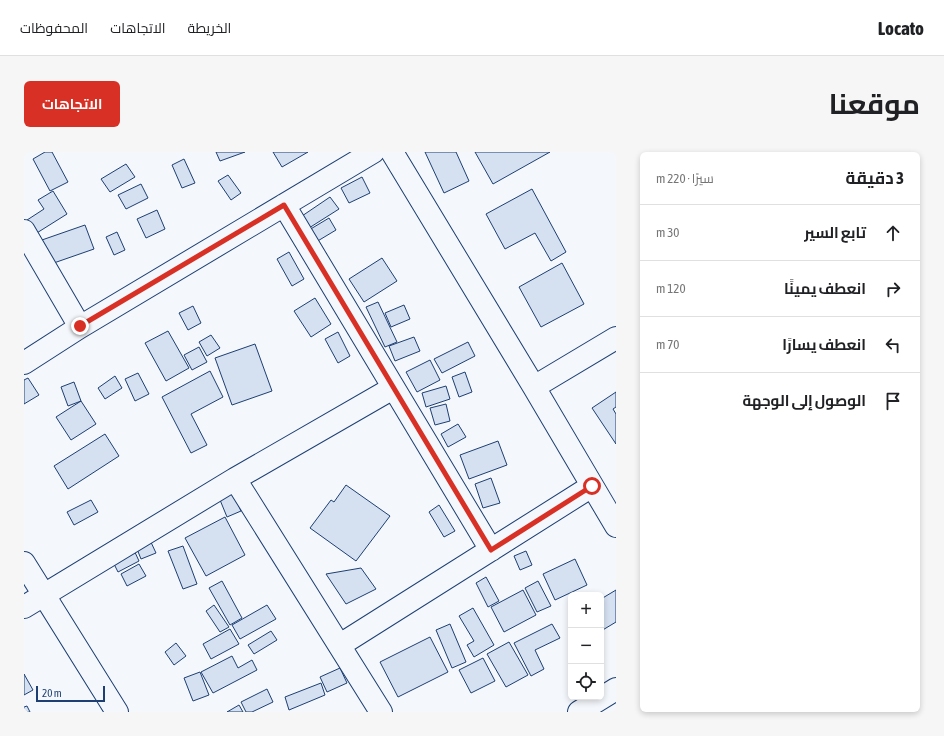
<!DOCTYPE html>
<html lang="ar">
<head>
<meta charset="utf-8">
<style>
	body { margin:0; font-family:"Asap Condensed",Cairo,sans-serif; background:#f6f6f6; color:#202124; direction:rtl }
	.controls { position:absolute; right:12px; bottom:12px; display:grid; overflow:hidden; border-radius:6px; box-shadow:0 2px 6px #0003 }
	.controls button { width:36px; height:36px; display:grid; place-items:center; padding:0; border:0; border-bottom:1px solid #e0e0e0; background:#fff; color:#202124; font:20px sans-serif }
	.scale { position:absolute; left:12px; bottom:10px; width:69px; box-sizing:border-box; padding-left:4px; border:2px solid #1d3f73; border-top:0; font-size:11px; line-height:14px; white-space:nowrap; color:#1d3f73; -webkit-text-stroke:3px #f4f7fb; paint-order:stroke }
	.stop { position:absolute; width:12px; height:12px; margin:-9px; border:3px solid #d93025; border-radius:50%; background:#fff }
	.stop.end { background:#d93025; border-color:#fff; box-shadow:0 1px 4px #0008 }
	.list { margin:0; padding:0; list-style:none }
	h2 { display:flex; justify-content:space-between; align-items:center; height:52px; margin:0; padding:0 16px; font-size:17px }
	h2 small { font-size:13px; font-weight:400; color:#757577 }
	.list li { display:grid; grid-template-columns:26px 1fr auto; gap:12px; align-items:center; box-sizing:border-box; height:56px; padding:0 16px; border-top:1px solid #e0e0e0 }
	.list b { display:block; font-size:15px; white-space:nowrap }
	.list em { font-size:13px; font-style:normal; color:#757577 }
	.icon { flex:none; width:22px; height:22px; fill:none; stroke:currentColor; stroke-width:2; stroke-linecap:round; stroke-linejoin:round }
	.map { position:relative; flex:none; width:592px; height:560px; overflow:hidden; direction:ltr; border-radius:6px }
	header { display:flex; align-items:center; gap:24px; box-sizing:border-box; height:56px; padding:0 20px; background:#fff; border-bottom:1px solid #e0e0e0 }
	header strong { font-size:19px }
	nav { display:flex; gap:22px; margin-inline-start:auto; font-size:14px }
	.intro { display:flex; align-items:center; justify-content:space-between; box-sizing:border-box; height:96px; padding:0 24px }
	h1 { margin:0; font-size:28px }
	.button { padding:10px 18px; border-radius:6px; background:#d93025; color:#fff; font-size:14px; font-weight:700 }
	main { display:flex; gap:24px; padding:0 24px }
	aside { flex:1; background:#fff; border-radius:6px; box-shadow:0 2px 6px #0003 }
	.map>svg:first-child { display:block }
	.building { fill:#d5e0f0; stroke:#1d3f73 }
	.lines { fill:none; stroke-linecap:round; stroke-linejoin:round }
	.minor-casing { stroke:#1d3f73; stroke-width:24 }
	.minor { stroke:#f4f7fb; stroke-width:22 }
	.route { stroke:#d93025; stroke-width:5 }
</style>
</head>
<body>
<header>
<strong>Locato</strong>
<nav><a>الخريطة</a><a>الاتجاهات</a><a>المحفوظات</a></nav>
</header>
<div class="intro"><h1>موقعنا</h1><a class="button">الاتجاهات</a></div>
<main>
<aside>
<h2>3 دقيقة<small>سيرًا · 220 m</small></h2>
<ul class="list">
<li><svg class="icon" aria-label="ahead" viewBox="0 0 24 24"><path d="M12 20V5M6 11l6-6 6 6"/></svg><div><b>تابع السير</b></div><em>30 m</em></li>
<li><svg class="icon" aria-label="right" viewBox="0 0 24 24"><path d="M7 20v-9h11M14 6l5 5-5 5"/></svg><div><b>انعطف يمينًا</b></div><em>120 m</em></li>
<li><svg class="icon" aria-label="left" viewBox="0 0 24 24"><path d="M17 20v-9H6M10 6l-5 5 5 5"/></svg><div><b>انعطف يسارًا</b></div><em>70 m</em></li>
<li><svg class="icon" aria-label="arrive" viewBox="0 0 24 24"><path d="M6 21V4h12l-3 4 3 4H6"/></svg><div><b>الوصول إلى الوجهة</b></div></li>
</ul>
</aside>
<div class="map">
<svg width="592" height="560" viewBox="0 0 592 560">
	<rect width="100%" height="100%" fill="#f4f7fb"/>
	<path class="building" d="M 21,0 L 28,0 L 44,30 L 26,39 L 9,7 Z
		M 192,0 L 221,0 L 196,9 Z
		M 249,0 L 284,0 L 258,15 Z
		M 401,0 L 432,0 L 445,29 L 420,41 Z
		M 451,0 L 526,0 L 469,32 Z
		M 160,7 L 171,31 L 158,36 L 148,13 Z
		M 102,12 L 111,25 L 86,40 L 77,27 Z
		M 204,23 L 217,41 L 207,48 L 194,29 Z
		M 338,25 L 346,41 L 325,51 L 317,36 Z
		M 117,32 L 124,46 L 102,57 L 94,43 Z
		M 508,37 L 542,100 L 527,109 L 511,81 L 481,97 L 462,62 Z
		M 29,39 L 43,62 L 8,84 L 0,70 L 20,57 L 14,48 Z
		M 306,45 L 315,57 L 285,76 L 278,64 Z
		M 133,58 L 141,77 L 122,86 L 113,67 Z
		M 305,66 L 312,78 L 292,90 L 285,78 Z
		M 61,73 L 70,97 L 24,113 L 15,89 Z
		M 93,80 L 101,98 L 90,103 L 82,85 Z
		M 265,100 L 280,127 L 268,134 L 253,107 Z
		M 358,106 L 373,129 L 340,150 L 325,127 Z
		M 538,111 L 560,152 L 517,175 L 495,135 Z
		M 291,146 L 307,172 L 287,185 L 270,159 Z
		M 354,150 L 373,190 L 361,195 L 342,155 Z
		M 380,153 L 386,167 L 367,175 L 361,161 Z
		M 169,154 L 177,171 L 164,178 L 155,161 Z
		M 144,179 L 165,216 L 142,229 L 121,191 Z
		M 314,180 L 326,204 L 314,211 L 301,187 Z
		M 187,183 L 196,196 L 183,204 L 175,190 Z
		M 390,185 L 396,199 L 371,209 L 365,194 Z
		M 444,190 L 451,204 L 418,221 L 410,207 Z
		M 231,192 L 248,239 L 208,253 L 191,206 Z
		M 175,195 L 183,210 L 168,218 L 160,203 Z
		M 406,208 L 416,228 L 393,240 L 382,220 Z
		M 186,219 L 199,245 L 167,262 L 183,293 L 167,301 L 138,245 Z
		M 441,220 L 448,240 L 435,245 L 428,225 Z
		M 114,221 L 125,242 L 111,249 L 101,227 Z
		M 91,224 L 98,236 L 81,247 L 74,236 Z
		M 4,226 L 15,243 L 0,252 L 0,228 Z
		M 50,230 L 57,249 L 44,254 L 37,235 Z
		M 422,234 L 426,247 L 402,255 L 398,241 Z
		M 592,240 L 592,255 L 589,257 L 592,262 L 592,292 L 568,256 Z
		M 57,249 L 72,272 L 47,288 L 32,265 Z
		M 422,252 L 426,269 L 411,273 L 406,256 Z
		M 434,272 L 442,285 L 424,295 L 417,282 Z
		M 81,282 L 95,304 L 44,337 L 30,314 Z
		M 474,289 L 483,313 L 445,327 L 436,303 Z
		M 467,326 L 476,351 L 459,356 L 451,332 Z
		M 322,333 L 366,364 L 332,409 L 286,376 L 307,348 L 310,350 Z
		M 207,337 L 217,359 L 203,365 L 194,343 Z
		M 67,348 L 74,360 L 50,373 L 43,360 Z
		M 415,353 L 431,379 L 420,385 L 405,360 Z
		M 201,365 L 221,403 L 182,424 L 161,386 Z
		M 125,386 L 132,401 L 117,407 L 111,392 Z
		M 159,394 L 173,432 L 159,437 L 144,399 Z
		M 109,396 L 115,409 L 94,420 L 88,408 Z
		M 502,399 L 508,413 L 496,418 L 490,404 Z
		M 551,407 L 563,433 L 531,448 L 519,422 Z
		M 115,412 L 122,424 L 103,434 L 97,422 Z
		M 337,416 L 352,437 L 322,452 L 302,422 Z
		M 462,425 L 475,449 L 464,455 L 452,431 Z
		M 198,429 L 218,466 L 206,473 L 185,436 Z
		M 514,429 L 527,454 L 513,460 L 501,436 Z
		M 499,438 L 512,463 L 480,480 L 467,455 Z
		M 592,438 L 592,470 L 577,479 L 577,447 Z
		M 190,453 L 205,475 L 196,480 L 182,459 Z
		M 243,453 L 252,467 L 216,487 L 208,473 Z
		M 449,456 L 470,493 L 450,505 L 443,493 L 450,489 L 435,464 Z
		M 426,472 L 442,510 L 428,516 L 412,478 Z
		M 528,472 L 536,486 L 511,498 L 520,517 L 507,524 L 490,491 Z
		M 206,477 L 215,492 L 187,507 L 179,492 Z
		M 247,479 L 253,488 L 230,502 L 224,493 Z
		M 406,485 L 424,520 L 374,545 L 356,510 Z
		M 485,490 L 504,523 L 482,535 L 463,502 Z
		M 152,491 L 162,504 L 150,513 L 141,500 Z
		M 208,504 L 214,516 L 228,508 L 233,518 L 189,541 L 177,520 Z
		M 459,506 L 471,529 L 447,541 L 435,518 Z
		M 316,516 L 323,531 L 303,540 L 296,525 Z
		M 176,520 L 185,543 L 169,549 L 160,526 Z
		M 0,522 L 9,538 L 0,543 Z
		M 297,531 L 301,543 L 265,558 L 261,545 Z
		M 243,537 L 249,550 L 228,560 L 222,560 L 217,550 Z
		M 215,553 L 219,560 L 203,560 Z
		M 3,554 L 6,560 L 0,560 L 0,555 Z"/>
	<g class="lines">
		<defs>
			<path id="minor" d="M 368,0 L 510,235 L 592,374
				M 260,53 L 467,398
				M 0,79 L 56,175
				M 0,211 L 56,175 L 349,0
				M 510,235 L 592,186
				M 211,327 L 357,560
				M 0,411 L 93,560
				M 0,455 L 211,327 L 369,236
				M 316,493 L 568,334
				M 555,560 L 592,537"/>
		</defs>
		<use href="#minor" class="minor-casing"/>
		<use href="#minor" class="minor"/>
	</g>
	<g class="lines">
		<path class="route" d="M 56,174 L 260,53 L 467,398 L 568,334"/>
	</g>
</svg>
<div class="controls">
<button>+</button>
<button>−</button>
<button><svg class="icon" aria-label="locate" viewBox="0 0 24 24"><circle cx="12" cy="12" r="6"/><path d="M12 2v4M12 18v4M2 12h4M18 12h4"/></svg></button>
</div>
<div class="scale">20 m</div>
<div class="stop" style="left:568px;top:334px"></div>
<div class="stop end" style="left:56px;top:174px"></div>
</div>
</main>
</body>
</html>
